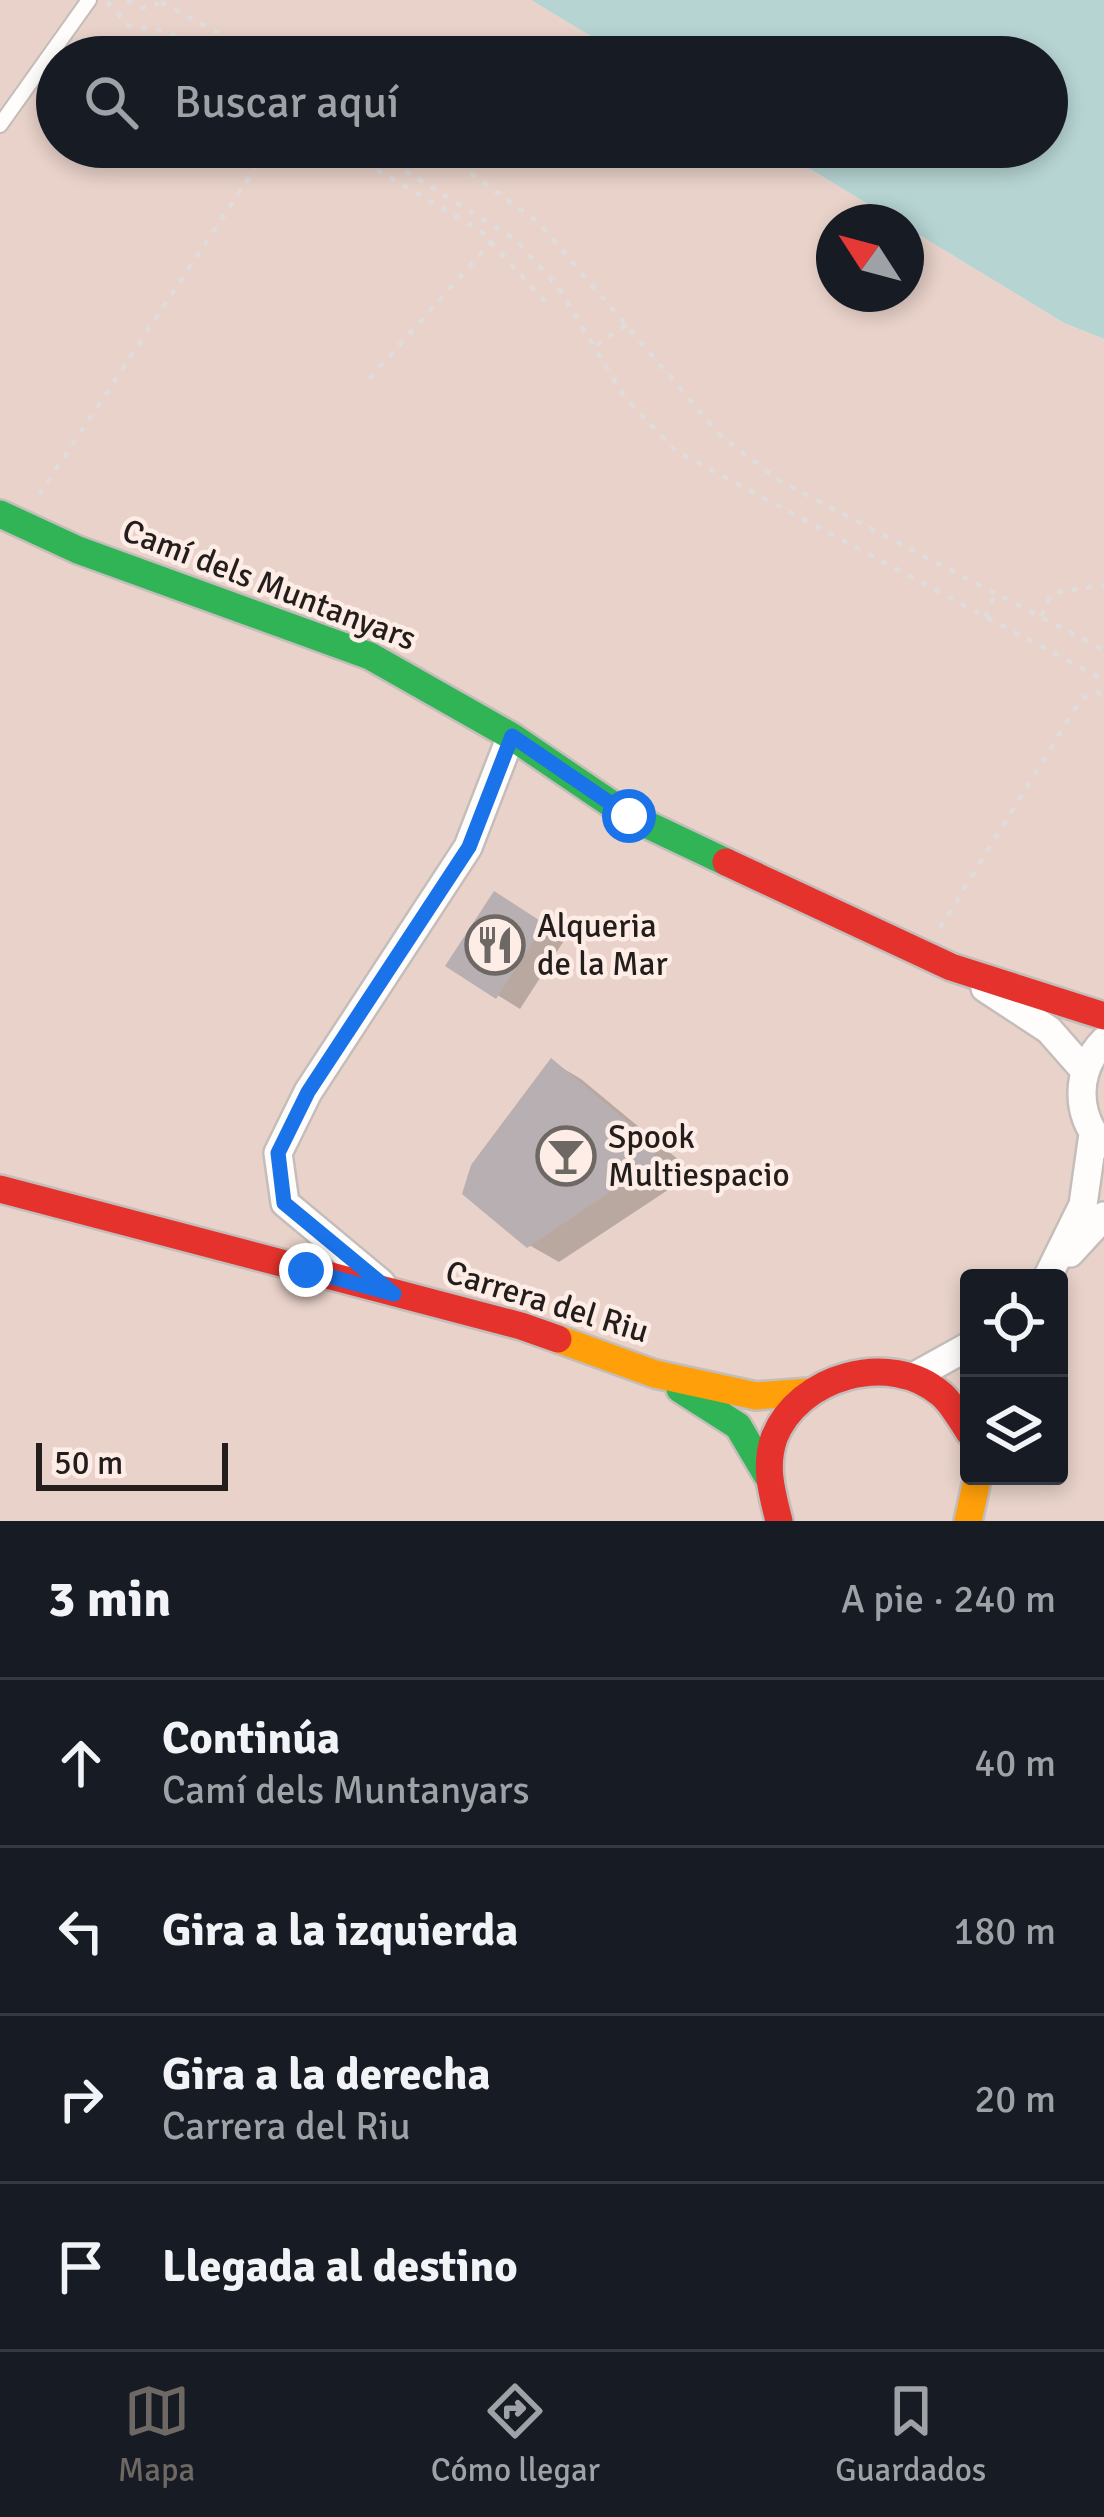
<!DOCTYPE html>
<html lang="es">
<head>
<meta charset="utf-8">
<style>
	body { margin:0; font-family:Signika,sans-serif; background:#20242c; color:#f1f3f6 }
	.controls { position:absolute; right:36px; bottom:36px; display:grid; overflow:hidden; border-radius:12px; box-shadow:0 6px 18px #0003 }
	.controls button { width:108px; height:108px; display:grid; place-items:center; padding:0; border:0; border-bottom:3px solid #363941; background:#171b24; color:#f1f3f6; font:60px sans-serif }
	.compass { position:absolute; left:816px; top:204px; width:108px; height:108px; border-radius:50%; background:#171b24; box-shadow:0 6px 18px #0003; rotate:306deg }
	.scale { position:absolute; left:36px; bottom:30px; width:192px; box-sizing:border-box; padding-left:12px; border:6px solid #231e1b; border-top:0; font-size:33px; line-height:42px; white-space:nowrap; color:#231e1b; -webkit-text-stroke:9px #feede7; paint-order:stroke }
	.stop { position:absolute; width:36px; height:36px; margin:-27px; border:9px solid #1a73e8; border-radius:50%; background:#fff }
	.stop.end { background:#1a73e8; border-color:#fff; box-shadow:0 3px 12px #0008 }
	.list { margin:0; padding:0; list-style:none }
	h2 { display:flex; justify-content:space-between; align-items:center; height:156px; margin:0; padding:0 48px; font-size:51px }
	h2 small { font-size:39px; font-weight:400; color:#9ea1a6 }
	.list li { display:grid; grid-template-columns:78px 1fr auto; gap:36px; align-items:center; box-sizing:border-box; height:168px; padding:0 48px; border-top:3px solid #363941 }
	.list b { display:block; font-size:45px; white-space:nowrap }
	.list p { margin:0; font-size:39px; white-space:nowrap; color:#9ea1a6 }
	.list em { font-size:39px; font-style:normal; color:#9ea1a6 }
	.icon { flex:none; width:66px; height:66px; fill:none; stroke:currentColor; stroke-width:2; stroke-linecap:round; stroke-linejoin:round }
	.map { position:relative; flex:none; width:1104px; height:1521px; overflow:hidden }
	.search { position:absolute; background:#171b24; box-shadow:0 6px 18px #0003; left:36px; right:36px; top:36px; height:132px; display:flex; align-items:center; gap:30px; box-sizing:border-box; padding:0 42px; border-radius:66px; color:#9ea1a6; font-size:45px }
	.sheet { height:828px; background:#171b24 }
	nav { display:flex; justify-content:space-around; align-items:center; box-sizing:border-box; height:168px; border-top:3px solid #363941; background:#171b24; font-size:33px; color:#9ea1a6 }
	nav a { display:grid; justify-items:center; gap:6px }
	nav .on { color:#6e6864 }
	.map>svg:first-child { display:block }
	.green { fill:#e8d2c9; fill-rule:evenodd }
	.water { fill:#b6d4d2 }
	.shadow { fill:#0003 }
	.building { fill:#b8afb3 }
	.lines { fill:none; stroke-linecap:round; stroke-linejoin:round }
	.lane-casing { stroke:#c4bdba; stroke-width:18 }
	.street-casing { stroke:#c4bdba; stroke-width:32 }
	.fast-casing { stroke:#c4bdba; stroke-width:32 }
	.slow-casing { stroke:#c4bdba; stroke-width:32 }
	.jam-casing { stroke:#c4bdba; stroke-width:32 }
	.path { stroke:#e0dcdb; stroke-width:4.5; stroke-dasharray:6 9; stroke-linecap:butt }
	.lane { stroke:#fefdfc; stroke-width:14 }
	.street { stroke:#fefdfc; stroke-width:27 }
	.fast { stroke:#30b455; stroke-width:27 }
	.slow { stroke:#ff9f0a; stroke-width:27 }
	.jam { stroke:#e5322d; stroke-width:27 }
	.route { stroke:#1a73e8; stroke-width:15 }
	.labels { text-anchor:middle; dominant-baseline:central; stroke-width:9; stroke-linejoin:round; paint-order:stroke }
	.street-label { font-size:33px; fill:#231e1b; stroke:#feede7 }
	.poi-label { font-size:33px; fill:#231e1b; stroke:#feede7; text-anchor:start }
</style>
</head>
<body>
<div class="map">
<svg width="1104" height="1521" viewBox="0 0 1104 1521">
	<rect width="100%" height="100%" fill="#f9f0ec"/>
	<path class="green" d="M 0,0 L 531,0 L 625,57 L 57,57 L 57,147 L 774,147 L 897,222 L 834,222 L 834,294 L 906,294 L 906,227 L 1064,323 L 1104,339 L 1104,1521 L 0,1521 ZM 969,1278 L 1059,1278 L 1059,1476 L 969,1476 Z"/>
	<path class="water" d="M 531,0 L 1104,0 L 1104,339 L 1064,323 L 906,227 L 906,222 L 897,222 L 774,147 L 1047,147 L 1047,57 L 625,57 Z"/>
	<path class="shadow" d="M 517,908 L 565,939 L 520,1009 L 449,965 Z
		M 552,1062 L 581,1079 L 686,1166 L 680,1182 L 559,1262 L 529,1245 Z"/>
	<path class="building" d="M 494,891 L 545,924 L 496,999 L 445,966 Z
		M 551,1058 L 658,1147 L 650,1165 L 527,1248 L 462,1194 L 471,1165 Z"/>
	<g class="lines">
		<defs>
			<path id="lane" d="M 0,125 L 89,0"/>
			<path id="street" d="M 985,988 L 1049,1030 L 1085,1071
				M 1102,1144 C 1075,1114 1075,1071 1104,1041
				M 1070,1253 L 1104,1216
				M 1048,1276 L 1083,1205 L 1093,1134
				M 381,1283 L 285,1203 L 278,1153 L 308,1092 L 468,847 L 511,736
				M 913,1377 L 969,1346"/>
			<path id="fast" d="M 0,514 L 78,550 L 370,656 L 511,736 L 629,816 L 726,862
				M 680,1389 L 738,1426 L 767,1475"/>
			<path id="slow" d="M 558,1339 L 655,1374 L 756,1396 L 809,1392
				M 968,1521 L 978,1476"/>
			<path id="jam" d="M 726,862 L 951,967 L 1104,1016
				M 0,1189 L 521,1326 L 558,1339
				M 779,1521 C 772,1493 764,1467 774,1438 C 798,1376 890,1350 941,1394 C 952,1403 961,1420 969,1432"/>
		</defs>
		<use href="#lane" class="lane-casing"/>
		<use href="#street" class="street-casing"/>
		<use href="#fast" class="fast-casing"/>
		<use href="#slow" class="slow-casing"/>
		<use href="#jam" class="jam-casing"/>
		<path class="path" d="M 127,0 L 142,8 L 159,3
			M 107,2 L 129,26 L 168,32 L 210,57
			M 161,2 L 263,57
			M 338,147 L 481,231 L 547,304
			M 367,147 L 516,240 L 558,287 L 625,398 L 676,451 L 1104,680
			M 434,147 L 538,222 L 720,435 L 780,481 L 1104,650
			M 596,345 L 626,325
			M 369,379 L 493,240
			M 39,495 L 269,147
			M 1041,616 L 1052,593 L 1104,585
			M 985,617 L 994,595
			M 940,928 L 1081,699 L 1097,692 L 1104,696"/>
		<use href="#lane" class="lane"/>
		<use href="#street" class="street"/>
		<use href="#fast" class="fast"/>
		<use href="#slow" class="slow"/>
		<use href="#jam" class="jam"/>
	</g>
	<g class="lines">
		<path class="route" d="M 306,1270 L 394,1294 L 284,1203 L 278,1153 L 308,1092 L 469,847 L 512,736 L 629,816"/>
	</g>
	<defs>
		<symbol id="restaurant-ring" viewBox="-11 -11 22 22"><circle r="9.5" fill="#feede7" stroke="#6e6864" stroke-width="1.5"/><path d="M-5-6h1v4h1v-4h1v4h1v-4h1v5L-1.5 .5V6h-2V.5L-5-1ZM5-6V6H3V1.5H1.5Q1.5-4 5-6Z" fill="#6e6864"/></symbol>
		<symbol id="bar-ring" viewBox="-11 -11 22 22"><circle r="9.5" fill="#feede7" stroke="#6e6864" stroke-width="1.5"/><path d="M-6-5H6L.8 .8V4.5H3.5V6h-7V4.5H-.8V.8Z" fill="#6e6864"/></symbol>
	</defs>
	<g fill-rule="evenodd">
		<use href="#restaurant-ring" x="462" y="912" width="66" height="66"/>
		<use href="#bar-ring" x="533" y="1123" width="66" height="66"/>
	</g>
	<g class="labels">
		<g class="street-label">
			<text transform="translate(269 585) rotate(21)">Camí dels Muntanyars</text>
			<text transform="translate(547 1302) rotate(17)">Carrera del Riu</text>
		</g>
		<g class="poi-label">
			<text x="537" y="926">Alqueria<tspan x="537" dy="38">de la Mar</tspan></text>
			<text x="608" y="1137">Spook<tspan x="608" dy="38">Multiespacio</tspan></text>
		</g>
	</g>
</svg>
<div class="controls">
<button><svg class="icon" aria-label="locate" viewBox="0 0 24 24"><circle cx="12" cy="12" r="6"/><path d="M12 2v4M12 18v4M2 12h4M18 12h4"/></svg></button>
<button><svg class="icon" aria-label="layers" viewBox="0 0 24 24"><path d="M12 4l9 5-9 5-9-5zM3 14l9 5 9-5"/></svg></button>
</div>
<svg class="compass" viewBox="-18 -18 36 36"><path d="M0-13l5 13h-10z" fill="#e53935"/><path d="M0 13l5-13h-10z" fill="#9ea1a6"/></svg>
<div class="scale">50 m</div>
<div class="stop" style="left:629px;top:816px"></div>
<div class="stop end" style="left:306px;top:1270px"></div>
<div class="search"><svg class="icon" aria-label="search" viewBox="0 0 24 24"><circle cx="10" cy="10" r="6"/><path d="M15 15l6 6"/></svg>Buscar aquí</div>
</div>
<section class="sheet">
<h2>3 min<small>A pie · 240 m</small></h2>
<ul class="list">
<li><svg class="icon" aria-label="ahead" viewBox="0 0 24 24"><path d="M12 20V5M6 11l6-6 6 6"/></svg><div><b>Continúa</b><p>Camí dels Muntanyars</p></div><em>40 m</em></li>
<li><svg class="icon" aria-label="left" viewBox="0 0 24 24"><path d="M17 20v-9H6M10 6l-5 5 5 5"/></svg><div><b>Gira a la izquierda</b></div><em>180 m</em></li>
<li><svg class="icon" aria-label="right" viewBox="0 0 24 24"><path d="M7 20v-9h11M14 6l5 5-5 5"/></svg><div><b>Gira a la derecha</b><p>Carrera del Riu</p></div><em>20 m</em></li>
<li><svg class="icon" aria-label="arrive" viewBox="0 0 24 24"><path d="M6 21V4h12l-3 4 3 4H6"/></svg><div><b>Llegada al destino</b></div></li>
</ul>
</section>
<nav>
<a class="on"><svg class="icon" aria-label="map" viewBox="0 0 24 24"><path d="M3 6l6-2 6 2 6-2v14l-6 2-6-2-6 2zM9 4v14M15 6v14"/></svg>Mapa</a>
<a><svg class="icon" aria-label="directions" viewBox="0 0 24 24"><path d="M12 3l9 9-9 9-9-9zM9 14v-3h6M13 9l2 2-2 2"/></svg>Cómo llegar</a>
<a><svg class="icon" aria-label="saved" viewBox="0 0 24 24"><path d="M7 4h10v16l-5-4-5 4z"/></svg>Guardados</a>
</nav>
</body>
</html>
